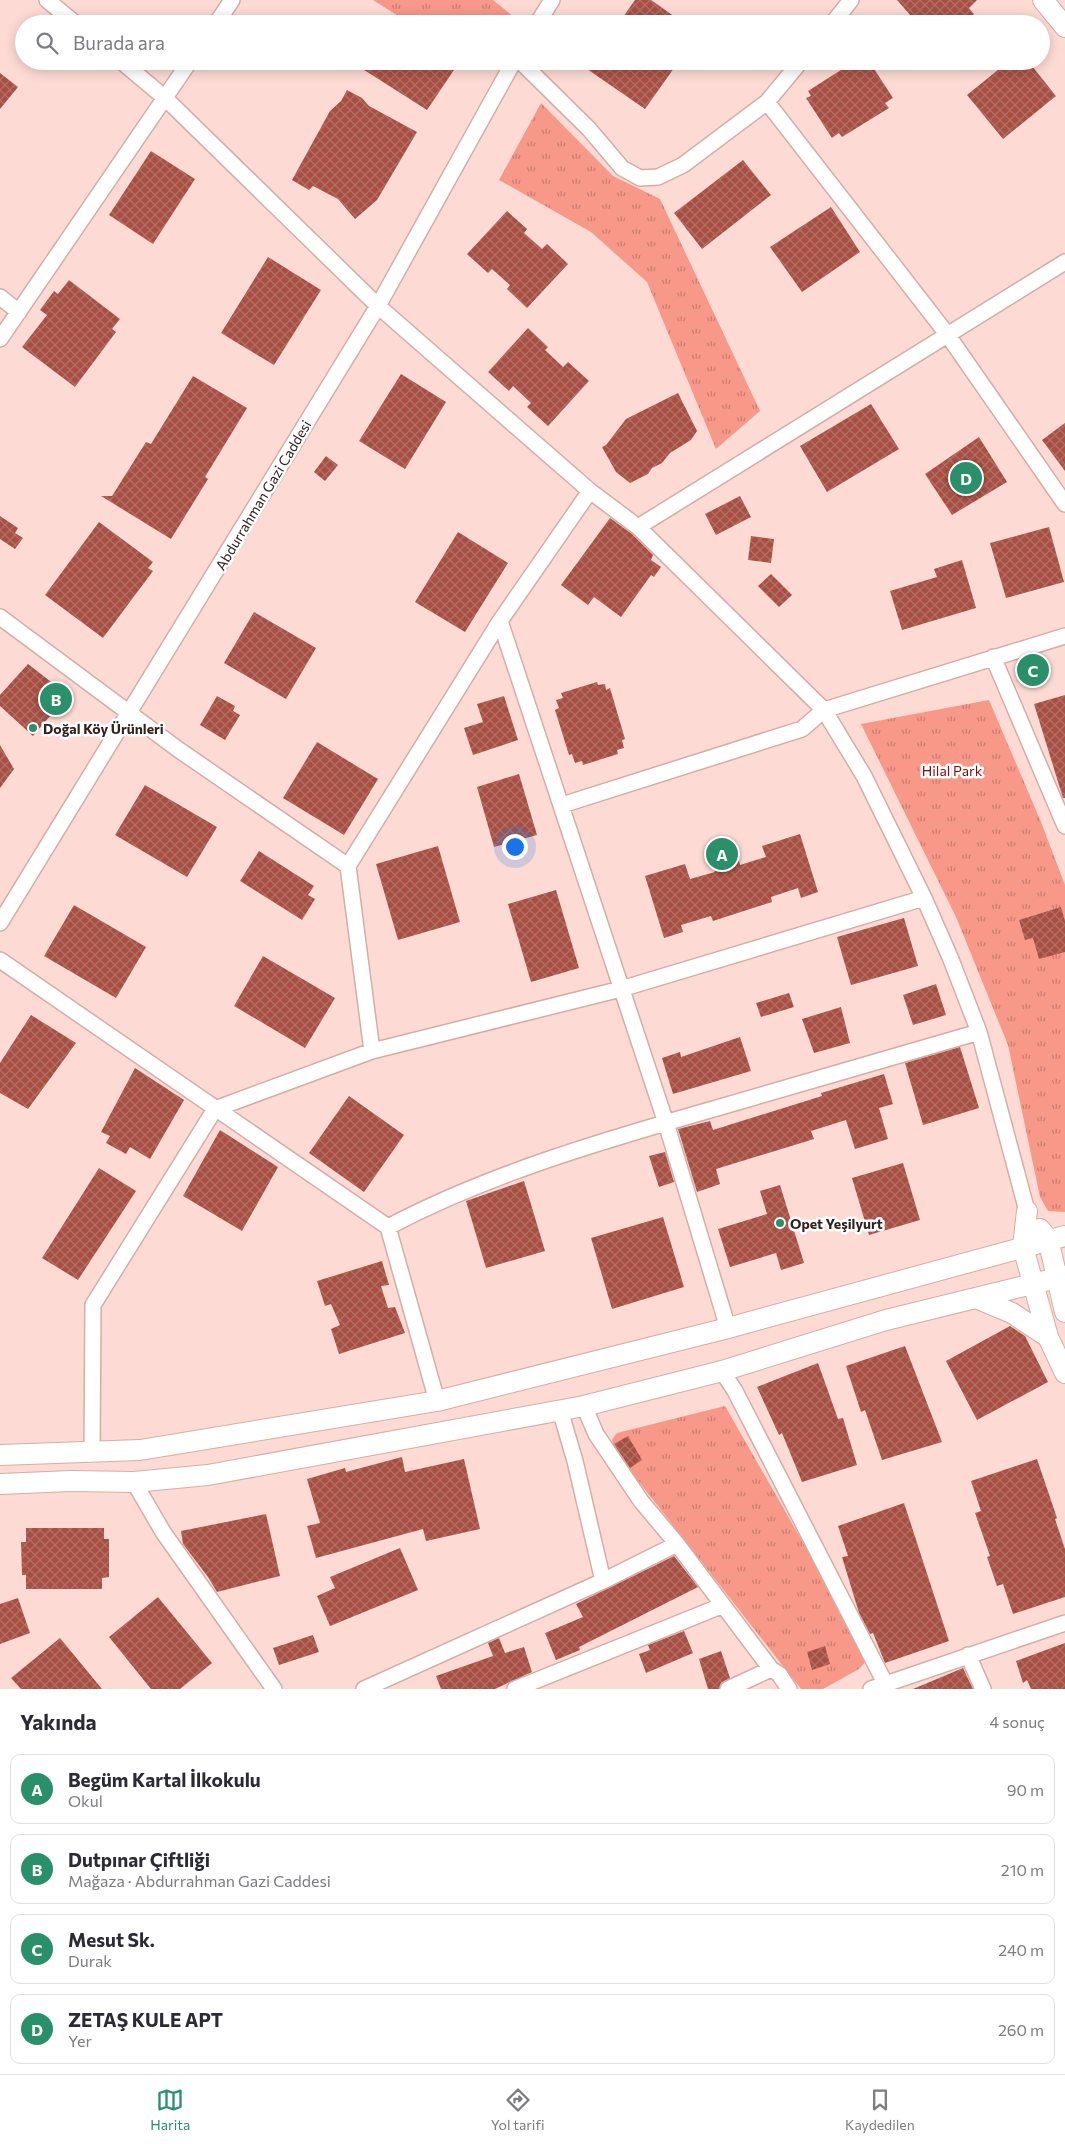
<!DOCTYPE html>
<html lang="tr">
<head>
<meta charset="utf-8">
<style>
	body { margin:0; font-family:Commissioner,sans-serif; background:#f2f2f3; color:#2b2b33 }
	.you { position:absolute; left:514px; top:846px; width:18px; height:18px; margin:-12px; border:4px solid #fff; border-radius:50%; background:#1a73e8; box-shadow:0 0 0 8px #1a73e833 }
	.badge { display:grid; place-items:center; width:32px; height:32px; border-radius:50%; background:#2a906c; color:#fff; font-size:16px; font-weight:700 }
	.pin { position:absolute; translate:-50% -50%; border:2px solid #fff; box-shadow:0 1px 5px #0006 }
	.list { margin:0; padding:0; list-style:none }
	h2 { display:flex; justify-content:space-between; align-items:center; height:65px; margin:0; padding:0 20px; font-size:21px }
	h2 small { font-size:16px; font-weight:400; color:#7c7c81 }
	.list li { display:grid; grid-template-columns:32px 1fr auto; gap:15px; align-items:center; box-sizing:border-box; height:70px; margin:0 10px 10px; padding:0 10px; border:1px solid #e1e1e2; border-radius:10px }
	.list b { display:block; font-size:19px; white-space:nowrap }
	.list p { margin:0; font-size:16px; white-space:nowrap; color:#7c7c81 }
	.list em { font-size:16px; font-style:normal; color:#7c7c81 }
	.icon { flex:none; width:28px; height:28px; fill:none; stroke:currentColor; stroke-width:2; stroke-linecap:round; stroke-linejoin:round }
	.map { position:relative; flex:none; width:1065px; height:1689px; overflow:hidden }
	.search { position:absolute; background:#fff; box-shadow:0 2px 12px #0003; left:15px; right:15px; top:15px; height:55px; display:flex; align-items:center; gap:12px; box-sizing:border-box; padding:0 18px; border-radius:28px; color:#7c7c81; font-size:19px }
	.sheet { height:385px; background:#fff }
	nav { display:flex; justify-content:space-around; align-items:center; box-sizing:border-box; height:70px; border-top:1px solid #e1e1e2; background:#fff; font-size:14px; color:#7c7c81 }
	nav a { display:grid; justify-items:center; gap:2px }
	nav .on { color:#2a906c }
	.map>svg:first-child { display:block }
	.grass { fill:url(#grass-tufts) }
	.building { fill:url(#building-cross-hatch) }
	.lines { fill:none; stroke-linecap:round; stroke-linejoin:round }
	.minor-casing { stroke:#d6ada6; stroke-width:18 }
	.major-casing { stroke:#d6ada6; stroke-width:22 }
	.minor { stroke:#fff; stroke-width:15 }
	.major { stroke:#fff; stroke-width:20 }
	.poi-dot { fill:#2a906c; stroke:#fff; stroke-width:2 }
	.labels { text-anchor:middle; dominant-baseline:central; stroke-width:5; stroke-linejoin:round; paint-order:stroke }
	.street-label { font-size:14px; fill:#31221f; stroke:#fff }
	.poi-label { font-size:14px; font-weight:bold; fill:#31221f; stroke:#fff; text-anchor:start }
	.park-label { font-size:14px; fill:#850e05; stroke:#fff }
</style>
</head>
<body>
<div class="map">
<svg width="1065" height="1689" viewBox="0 0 1065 1689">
	<defs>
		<pattern id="grass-tufts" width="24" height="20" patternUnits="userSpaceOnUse" patternTransform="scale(1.25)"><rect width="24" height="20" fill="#f89889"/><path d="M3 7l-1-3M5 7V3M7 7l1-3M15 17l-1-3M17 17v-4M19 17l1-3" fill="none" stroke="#c97c6f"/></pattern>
		<pattern id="building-cross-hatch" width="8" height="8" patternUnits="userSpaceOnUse" patternTransform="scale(1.25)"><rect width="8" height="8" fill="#a94f42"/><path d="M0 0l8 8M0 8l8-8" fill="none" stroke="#b07067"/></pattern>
	</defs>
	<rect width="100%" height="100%" fill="#fddbd4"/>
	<path class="grass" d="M 373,0 L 493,0 L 514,17 L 509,24 L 411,24 Z
		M 541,103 L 613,176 L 660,199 L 760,411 L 716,449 L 647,282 L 591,232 L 499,180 Z
		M 989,700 L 1041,822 L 1065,885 L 1065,1212 L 1063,1212 L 1048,1211 L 1040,1197 L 1008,1045 L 956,917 L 861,724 Z
		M 725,1406 L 869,1658 L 859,1669 L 823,1689 L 801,1689 L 614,1450 L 612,1440 L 617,1433 Z"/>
	<path class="building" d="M 635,0 L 651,0 L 685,24 L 618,24 Z
		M 897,0 L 977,0 L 969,8 L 974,14 L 963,24 L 918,24 Z
		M 350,61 L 460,61 L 427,110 Z
		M 592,61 L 679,61 L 645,109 L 587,69 Z
		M 855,61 L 869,61 L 893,98 L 885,103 L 889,108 L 842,137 L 839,133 L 832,138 L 806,98 L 811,96 L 808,91 Z
		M 1009,61 L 1028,61 L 1056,96 L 1003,139 L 967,95 Z
		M 0,73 L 18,87 L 0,109 Z
		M 347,90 L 362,98 L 369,106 L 417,132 L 377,200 L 355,219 L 338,199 L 313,186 L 309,190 L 292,180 L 330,111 L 341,101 Z
		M 151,151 L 195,179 L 153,244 L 109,215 Z
		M 743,160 L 771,195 L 702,249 L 674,213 Z
		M 831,207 L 860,252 L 802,292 L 770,247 Z
		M 507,211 L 527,229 L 524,233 L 542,249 L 547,244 L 568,264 L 527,308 L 507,289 L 510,285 L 492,269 L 488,273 L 467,254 Z
		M 268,257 L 321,290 L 274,365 L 221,333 Z
		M 69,280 L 120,319 L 112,329 L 116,332 L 75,387 L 22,347 L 47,315 L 40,310 L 54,291 L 58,294 Z
		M 528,328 L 548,347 L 545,350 L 563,367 L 568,362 L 589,381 L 548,426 L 527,407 L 531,403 L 513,386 L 509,391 L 488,372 Z
		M 401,374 L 446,402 L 405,469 L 359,441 Z
		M 193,376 L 247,408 L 205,477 L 208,479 L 171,539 L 101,496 L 112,496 L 146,442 L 151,444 Z
		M 678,393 L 697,431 L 691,440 L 670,453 L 662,463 L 652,468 L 648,474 L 630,483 L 616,472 L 602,447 L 606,445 L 626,419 Z
		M 871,404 L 899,449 L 827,492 L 800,446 Z
		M 1065,423 L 1065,471 L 1042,440 Z
		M 979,437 L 1007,482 L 952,515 L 925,474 Z
		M 326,456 L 338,465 L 325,481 L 314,472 Z
		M 740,496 L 751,517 L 716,535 L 705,514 Z
		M 0,516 L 18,528 L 15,533 L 23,538 L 15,549 L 0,539 Z
		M 610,518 L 632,534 L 653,555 L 651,560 L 661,567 L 654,577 L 651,575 L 621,617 L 594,597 L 588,605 L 561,585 Z
		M 99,522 L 153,562 L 148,568 L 153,571 L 103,638 L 45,595 Z
		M 1049,527 L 1064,582 L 1006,598 L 990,543 Z
		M 458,532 L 508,563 L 465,632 L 415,602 Z
		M 751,536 L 774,539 L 771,563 L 748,560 Z
		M 962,560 L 976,608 L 902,630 L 890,591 L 937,577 L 934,569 Z
		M 771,574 L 792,595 L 779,607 L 758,586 Z
		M 254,612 L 316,648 L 286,699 L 224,663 Z
		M 28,664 L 68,695 L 33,736 L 0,706 L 0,695 Z
		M 597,682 L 598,685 L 605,684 L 606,690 L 610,688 L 625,739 L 622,740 L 624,748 L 617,750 L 618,754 L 583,765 L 582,761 L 575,763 L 572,754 L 569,755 L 555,710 L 559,708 L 556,700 L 563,698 L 561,693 Z
		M 1065,695 L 1065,798 L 1063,798 L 1034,704 Z
		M 217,696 L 235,706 L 233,711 L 240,715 L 225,740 L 200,725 Z
		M 504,696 L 518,740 L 473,755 L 464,728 L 483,722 L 477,704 Z
		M 317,742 L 378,779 L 344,835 L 283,798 Z
		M 0,745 L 14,769 L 0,788 Z
		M 519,774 L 537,835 L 494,847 L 477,787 Z
		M 145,785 L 217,827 L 187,877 L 115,835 Z
		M 800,834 L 818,892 L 801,898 L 798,888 L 771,897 L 772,902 L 713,921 L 711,916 L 681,925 L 683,932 L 664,938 L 645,876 L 685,864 L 690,879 L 715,872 L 712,864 L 738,856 L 740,865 L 766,857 L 762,846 Z
		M 438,846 L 460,922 L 398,940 L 376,864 Z
		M 259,851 L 314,886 L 308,895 L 315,899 L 302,920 L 240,881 Z
		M 556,890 L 579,968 L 531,982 L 508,904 Z
		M 74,905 L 146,947 L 116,998 L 44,956 Z
		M 1061,907 L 1065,921 L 1065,952 L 1039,959 L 1033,938 L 1025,940 L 1019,920 Z
		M 904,918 L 918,966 L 851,985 L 837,937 Z
		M 263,956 L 335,998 L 305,1048 L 234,1006 Z
		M 936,984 L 946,1015 L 913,1025 L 903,995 Z
		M 789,993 L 794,1007 L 761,1017 L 756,1003 Z
		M 841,1007 L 850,1043 L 814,1053 L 802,1019 Z
		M 31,1015 L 76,1043 L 28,1109 L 0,1093 L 0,1063 Z
		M 740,1037 L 751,1071 L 673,1094 L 662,1058 L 680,1052 L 681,1057 Z
		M 960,1047 L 979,1108 L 923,1125 L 905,1063 Z
		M 135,1068 L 184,1100 L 150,1159 L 130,1147 L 126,1154 L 106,1143 L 110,1136 L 101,1132 Z
		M 884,1074 L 893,1104 L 879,1108 L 888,1139 L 855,1149 L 846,1120 L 811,1131 L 814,1139 L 716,1169 L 720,1184 L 697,1192 L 678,1129 L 710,1121 L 713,1130 L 822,1096 L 821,1093 Z
		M 349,1096 L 404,1135 L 364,1192 L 309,1153 Z
		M 220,1130 L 278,1167 L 242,1231 L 183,1196 Z
		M 665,1152 L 674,1182 L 659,1187 L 649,1156 Z
		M 903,1163 L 920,1220 L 869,1235 L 852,1178 Z
		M 99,1168 L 136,1191 L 78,1280 L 42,1258 Z
		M 524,1181 L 545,1251 L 486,1268 L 466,1201 Z
		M 780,1185 L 804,1263 L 781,1270 L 776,1253 L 730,1267 L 718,1229 L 767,1214 L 760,1191 Z
		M 663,1217 L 684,1287 L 612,1309 L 591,1238 Z
		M 382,1261 L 389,1285 L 381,1286 L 388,1308 L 395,1307 L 405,1333 L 339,1354 L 331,1329 L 340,1325 L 331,1304 L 325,1306 L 317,1281 Z
		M 1010,1326 L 1025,1336 L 1048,1382 L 977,1420 L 946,1361 Z
		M 905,1346 L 942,1442 L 882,1460 L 865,1410 L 861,1412 L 846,1366 Z
		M 818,1363 L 838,1419 L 843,1418 L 857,1465 L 802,1482 L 782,1433 L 779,1435 L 757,1387 Z
		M 628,1436 L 642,1460 L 630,1468 L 614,1444 Z
		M 402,1457 L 405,1472 L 464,1459 L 480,1529 L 426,1541 L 423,1529 L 316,1558 L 307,1526 L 320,1523 L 307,1479 L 345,1468 L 346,1472 Z
		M 1037,1459 L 1057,1518 L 1055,1519 L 1065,1549 L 1065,1597 L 1013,1614 L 1003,1584 L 997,1586 L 987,1557 L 990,1556 L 975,1513 L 981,1511 L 971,1481 Z
		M 904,1503 L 949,1641 L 885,1663 L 873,1633 L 870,1634 L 859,1613 L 842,1557 L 848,1556 L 838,1526 Z
		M 266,1514 L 280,1576 L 217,1592 L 208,1577 L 183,1544 L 181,1531 Z
		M 26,1528 L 104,1528 L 104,1539 L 109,1539 L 109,1577 L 102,1578 L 102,1589 L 26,1589 L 26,1575 L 22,1575 L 21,1542 L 26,1542 Z
		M 400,1548 L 418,1590 L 330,1626 L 317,1596 L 335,1588 L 330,1577 Z
		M 674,1556 L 698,1587 L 579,1647 L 580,1650 L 556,1660 L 545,1633 L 583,1617 L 576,1604 Z
		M 158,1597 L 212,1663 L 180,1689 L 151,1689 L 109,1637 Z
		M 18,1598 L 30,1633 L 0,1644 L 0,1604 Z
		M 684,1631 L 693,1653 L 646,1673 L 639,1654 L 650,1650 L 648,1645 Z
		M 313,1635 L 319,1652 L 279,1665 L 273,1648 Z
		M 60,1638 L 102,1689 L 21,1689 L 11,1678 Z
		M 499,1638 L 505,1653 L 524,1647 L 532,1672 L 495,1689 L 441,1689 L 436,1676 L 493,1656 L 488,1643 Z
		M 1065,1643 L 1065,1689 L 1031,1689 L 1027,1680 L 1023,1683 L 1016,1661 Z
		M 825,1646 L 830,1664 L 812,1670 L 807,1652 Z
		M 721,1651 L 730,1678 L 721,1683 L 719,1689 L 708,1689 L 699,1659 Z
		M 963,1668 L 973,1689 L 913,1689 Z"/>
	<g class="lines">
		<defs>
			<path id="minor" d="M 47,0 L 76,24
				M 216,24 L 232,0
				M 537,24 L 552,0
				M 832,24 L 851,0
				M 121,61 L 165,98 L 378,306 L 590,491 L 638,527 L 824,710 L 864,776 L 924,898 L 950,957 L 979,1032 L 1027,1211
				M 520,61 L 589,129 L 622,168 L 640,178 L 658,177 L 683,165 L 767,102 L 801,61
				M 767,102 L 947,334 L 1065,504
				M 0,297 L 19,312
				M 0,339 L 190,61
				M 638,527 L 1065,262
				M 0,617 L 179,750 L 348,866
				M 500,621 L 666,1123 L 728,1328
				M 993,657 L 1065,826
				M 562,805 L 802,729 L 824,710 L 1065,636
				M 0,923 L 378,306 L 514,61
				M 0,960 L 388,1227 L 437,1401
				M 372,1051 L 348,866 L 500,621 L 590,491
				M 388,1227 C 487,1175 595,1143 703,1112 C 795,1085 887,1059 979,1032
				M 722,1371 L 735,1391 L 885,1683
				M 584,1406 L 596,1434 L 641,1501 L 677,1544 L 771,1669 L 779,1674 L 789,1689
				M 560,1410 L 575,1461 L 603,1581
				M 92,1453 L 93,1305 L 215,1109 L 372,1051 L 621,989 L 924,898
				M 134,1482 L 163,1532 L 274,1689
				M 968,1655 L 983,1689
				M 364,1689 L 603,1581 L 677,1544
				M 515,1689 L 721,1606
				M 728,1689 L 771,1669
				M 871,1689 L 1065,1623"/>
			<path id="major" d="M 1043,0 L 1065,27
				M 1027,1211 L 1023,1247 L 1048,1337 L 1065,1373
				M 1040,1229 L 1048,1239 L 1065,1312
				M 976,1298 L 1012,1313 L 1048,1337
				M 0,1455 L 140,1450 L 437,1401 L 728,1328 L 1065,1236
				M 0,1484 L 71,1481 L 134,1482 L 208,1475 L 584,1406 L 722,1371 L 886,1320 L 1065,1276"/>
		</defs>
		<use href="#minor" class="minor-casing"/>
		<use href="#major" class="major-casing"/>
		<use href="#minor" class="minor"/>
		<use href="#major" class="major"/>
	</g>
	<g class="poi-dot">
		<circle cx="33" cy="728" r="5"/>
		<circle cx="780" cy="1223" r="5"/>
	</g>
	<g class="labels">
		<g class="street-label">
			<text transform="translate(263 495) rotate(-59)">Abdurrahman Gazi Caddesi</text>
		</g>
		<g class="poi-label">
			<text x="43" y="728">Doğal Köy Ürünleri</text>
			<text x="790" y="1223">Opet Yeşilyurt</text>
		</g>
		<g class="park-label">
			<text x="952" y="770">Hilal Park</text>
		</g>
	</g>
</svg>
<div class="you"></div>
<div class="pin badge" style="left:722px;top:854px">A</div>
<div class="pin badge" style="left:56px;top:699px">B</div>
<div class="pin badge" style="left:1033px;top:670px">C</div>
<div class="pin badge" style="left:966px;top:478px">D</div>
<div class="search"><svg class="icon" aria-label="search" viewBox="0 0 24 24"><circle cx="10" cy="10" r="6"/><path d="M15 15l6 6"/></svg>Burada ara</div>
</div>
<section class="sheet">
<h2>Yakında<small>4 sonuç</small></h2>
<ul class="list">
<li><span class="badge">A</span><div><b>Begüm Kartal İlkokulu</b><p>Okul</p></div><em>90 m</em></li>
<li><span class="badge">B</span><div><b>Dutpınar Çiftliği</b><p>Mağaza · Abdurrahman Gazi Caddesi</p></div><em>210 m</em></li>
<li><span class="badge">C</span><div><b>Mesut Sk.</b><p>Durak</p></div><em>240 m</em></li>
<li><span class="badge">D</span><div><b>ZETAŞ KULE APT</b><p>Yer</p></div><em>260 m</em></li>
</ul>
</section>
<nav>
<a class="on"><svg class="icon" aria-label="map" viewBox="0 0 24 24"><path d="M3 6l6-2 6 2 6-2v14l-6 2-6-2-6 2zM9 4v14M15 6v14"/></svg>Harita</a>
<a><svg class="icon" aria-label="directions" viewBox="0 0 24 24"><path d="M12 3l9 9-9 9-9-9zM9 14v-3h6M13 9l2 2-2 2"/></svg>Yol tarifi</a>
<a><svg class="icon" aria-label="saved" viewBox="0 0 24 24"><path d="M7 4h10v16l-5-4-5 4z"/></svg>Kaydedilen</a>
</nav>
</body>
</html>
